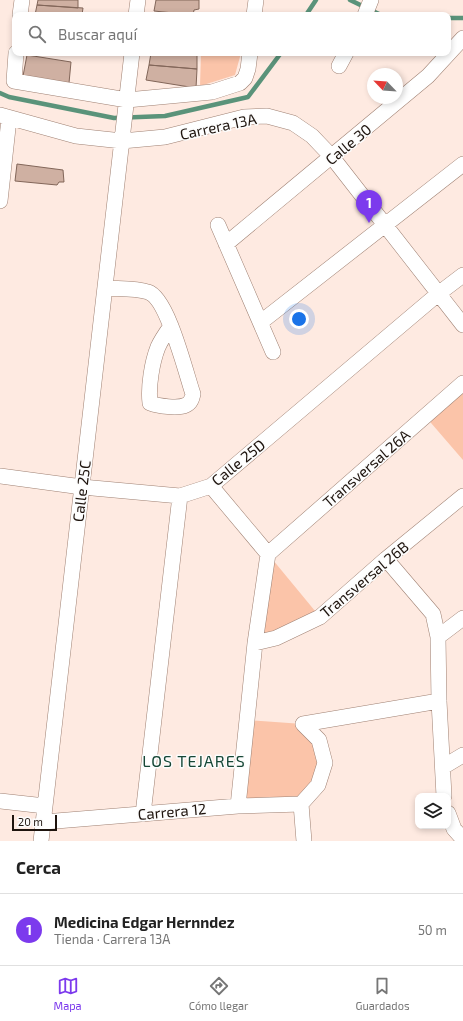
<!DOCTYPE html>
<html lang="es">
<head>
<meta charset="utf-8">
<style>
	body { margin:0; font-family:"Exo 2",sans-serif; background:#f6f6f6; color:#222 }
	.controls { position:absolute; right:12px; bottom:12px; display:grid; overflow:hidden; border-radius:8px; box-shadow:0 2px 6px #0003 }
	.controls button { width:36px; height:36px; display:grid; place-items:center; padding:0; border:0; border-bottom:1px solid #e0e0e0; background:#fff; color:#222; font:20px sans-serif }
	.compass { position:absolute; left:367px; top:68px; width:36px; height:36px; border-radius:50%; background:#fff; box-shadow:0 2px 6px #0003; rotate:295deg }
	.scale { position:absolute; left:12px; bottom:10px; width:45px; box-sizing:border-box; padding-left:4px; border:2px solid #1e140e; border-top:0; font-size:11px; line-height:14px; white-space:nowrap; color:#1e140e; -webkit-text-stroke:3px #fcfcfc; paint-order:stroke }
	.you { position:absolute; left:299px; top:319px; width:14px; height:14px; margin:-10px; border:3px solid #fff; border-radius:50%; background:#1a73e8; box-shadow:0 0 0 6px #1a73e833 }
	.badge { display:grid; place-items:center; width:26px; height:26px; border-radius:50%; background:#7c3aed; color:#fff; font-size:13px; font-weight:700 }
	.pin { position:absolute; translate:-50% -33px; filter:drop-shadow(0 1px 2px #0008) }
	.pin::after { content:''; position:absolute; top:21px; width:14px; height:12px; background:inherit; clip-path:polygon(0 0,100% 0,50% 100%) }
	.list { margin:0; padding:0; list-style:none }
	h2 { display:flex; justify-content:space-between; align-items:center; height:52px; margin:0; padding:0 16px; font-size:17px }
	h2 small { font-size:13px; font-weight:400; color:#767676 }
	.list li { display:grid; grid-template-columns:26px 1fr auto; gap:12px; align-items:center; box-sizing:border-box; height:72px; padding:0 16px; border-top:1px solid #e0e0e0 }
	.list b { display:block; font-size:15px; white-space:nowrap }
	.list p { margin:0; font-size:13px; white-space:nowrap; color:#767676 }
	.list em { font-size:13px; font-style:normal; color:#767676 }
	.icon { flex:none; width:22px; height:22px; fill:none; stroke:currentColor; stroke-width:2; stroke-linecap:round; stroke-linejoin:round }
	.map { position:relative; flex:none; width:463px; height:841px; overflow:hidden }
	.search { position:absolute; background:#fff; box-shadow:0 2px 6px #0003; left:12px; right:12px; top:12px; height:44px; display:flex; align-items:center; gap:10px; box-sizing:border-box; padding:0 14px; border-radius:8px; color:#767676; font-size:15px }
	.sheet { height:124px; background:#fff }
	nav { display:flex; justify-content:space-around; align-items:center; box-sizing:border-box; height:56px; border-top:1px solid #e0e0e0; background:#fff; font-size:11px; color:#767676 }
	nav a { display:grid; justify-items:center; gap:2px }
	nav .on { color:#7c3aed }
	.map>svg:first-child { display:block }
	.green { fill:#fbc4a9 }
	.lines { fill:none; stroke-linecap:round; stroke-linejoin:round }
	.stream { stroke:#5a937a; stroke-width:4.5 }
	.building { fill:#cfb0a2; stroke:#826659 }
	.minor-casing { stroke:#9f8173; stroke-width:16 }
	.minor { stroke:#fff; stroke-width:15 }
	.labels { text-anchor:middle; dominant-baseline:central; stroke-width:3; stroke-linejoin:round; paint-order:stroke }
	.street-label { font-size:15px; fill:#1e140e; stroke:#fcfcfc }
	.neighbourhood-label { font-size:16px; letter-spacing:1px; fill:#164736; stroke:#fcfcfc }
</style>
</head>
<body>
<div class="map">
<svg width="463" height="841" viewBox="0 0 463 841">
	<rect width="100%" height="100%" fill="#feeae1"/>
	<path class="green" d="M 201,53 L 241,53 L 235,75 L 200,86 Z
		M 463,383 L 463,460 L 425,416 Z
		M 268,554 L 320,617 L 255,643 Z
		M 247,720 L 303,724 L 325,763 L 301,804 L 238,806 Z"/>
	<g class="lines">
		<path class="stream" d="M 350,0 L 379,14 L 390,15
			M 306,15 L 316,0
			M 448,18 L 463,18
			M 0,93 L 9,97 L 114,118 L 165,116 L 248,97 L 281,53"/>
	</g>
	<path class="building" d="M 38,0 L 78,0 L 78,8 L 37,5 Z
		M 156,0 L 199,0 L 199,9 L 194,10 L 193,15 L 154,11 Z
		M 37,5 L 83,8 L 82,15 L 35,15 Z
		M 151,53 L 197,53 L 197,69 L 149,65 Z
		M 27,55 L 71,62 L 69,83 L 23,76 Z
		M 149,65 L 197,69 L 196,88 L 146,80 Z
		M 17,164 L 63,170 L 64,182 L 59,182 L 57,185 L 15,181 Z"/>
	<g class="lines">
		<defs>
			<path id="minor" d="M 20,15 L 22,0
				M 136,15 L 138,0
				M 254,15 L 256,0
				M 365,15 L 371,0
				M 16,53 L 14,81 L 127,100 L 212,92 L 240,83 L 245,78 L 248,69 L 250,53
				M 339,66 L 346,53
				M 0,115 L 76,136 L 122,141 L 165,137 L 244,117 L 267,116 L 293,123 L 312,136 L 332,157 L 463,325
				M 0,201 L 9,119
				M 218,225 L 273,352
				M 226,244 L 428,76 L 463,38
				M 105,288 C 119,289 136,288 148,292 C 168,298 186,374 193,394 C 192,398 191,403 186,405 C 178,409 158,406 150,403 C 148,387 152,362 158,347 C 161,340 166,333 171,326
				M 261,322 L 463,164
				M 0,476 L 82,487 L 180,496 L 211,486 L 438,294 L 463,275
				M 211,486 L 268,554
				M 268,554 L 463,383
				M 386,559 L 433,614 L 438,637 L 439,701 L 444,796
				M 438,637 L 463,618
				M 255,643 L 276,638 L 320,617 L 386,559 L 463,496
				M 303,724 L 439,701
				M 303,724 L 319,740 L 325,763 L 318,785 L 301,804 L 304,841
				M 443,767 L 463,755
				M 0,801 L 45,806
				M 238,806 L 255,643 L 268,554
				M 448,813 L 454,829 L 463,839
				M 143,814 L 180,496
				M 44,822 L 238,806 L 301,804
				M 41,841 L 132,53"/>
		</defs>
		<use href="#minor" class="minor-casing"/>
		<use href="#minor" class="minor"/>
	</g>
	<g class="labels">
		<g class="street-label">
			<text transform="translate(218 126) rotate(-12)">Carrera 13A</text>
			<text transform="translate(348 144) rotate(-40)">Calle 30</text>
			<text transform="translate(238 462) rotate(-39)">Calle 25D</text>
			<text transform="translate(366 468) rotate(-41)">Transversal 26A</text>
			<text transform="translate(81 491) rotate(-83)">Calle 25C</text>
			<text transform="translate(364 579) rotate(-40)">Transversal 26B</text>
			<text transform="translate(172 811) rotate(-5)">Carrera 12</text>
		</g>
		<g class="neighbourhood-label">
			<text x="194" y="760">LOS TEJARES</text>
		</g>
	</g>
</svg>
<div class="controls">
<button><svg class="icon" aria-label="layers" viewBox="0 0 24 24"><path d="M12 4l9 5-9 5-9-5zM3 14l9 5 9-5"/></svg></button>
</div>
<svg class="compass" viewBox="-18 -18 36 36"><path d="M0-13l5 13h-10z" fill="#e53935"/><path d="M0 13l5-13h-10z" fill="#767676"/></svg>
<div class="scale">20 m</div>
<div class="you"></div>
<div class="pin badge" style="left:369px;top:223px">1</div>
<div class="search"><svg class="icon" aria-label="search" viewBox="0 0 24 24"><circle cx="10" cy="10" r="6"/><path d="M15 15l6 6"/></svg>Buscar aquí</div>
</div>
<section class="sheet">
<h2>Cerca<small></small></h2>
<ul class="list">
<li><span class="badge">1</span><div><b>Medicina Edgar Hernndez</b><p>Tienda · Carrera 13A</p></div><em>50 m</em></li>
</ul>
</section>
<nav>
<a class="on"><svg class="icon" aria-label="map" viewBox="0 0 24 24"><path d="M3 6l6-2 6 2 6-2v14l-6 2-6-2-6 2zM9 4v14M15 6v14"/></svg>Mapa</a>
<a><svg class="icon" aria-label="directions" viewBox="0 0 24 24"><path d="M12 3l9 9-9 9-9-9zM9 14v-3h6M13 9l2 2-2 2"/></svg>Cómo llegar</a>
<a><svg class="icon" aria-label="saved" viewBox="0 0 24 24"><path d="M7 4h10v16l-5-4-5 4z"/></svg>Guardados</a>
</nav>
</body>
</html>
